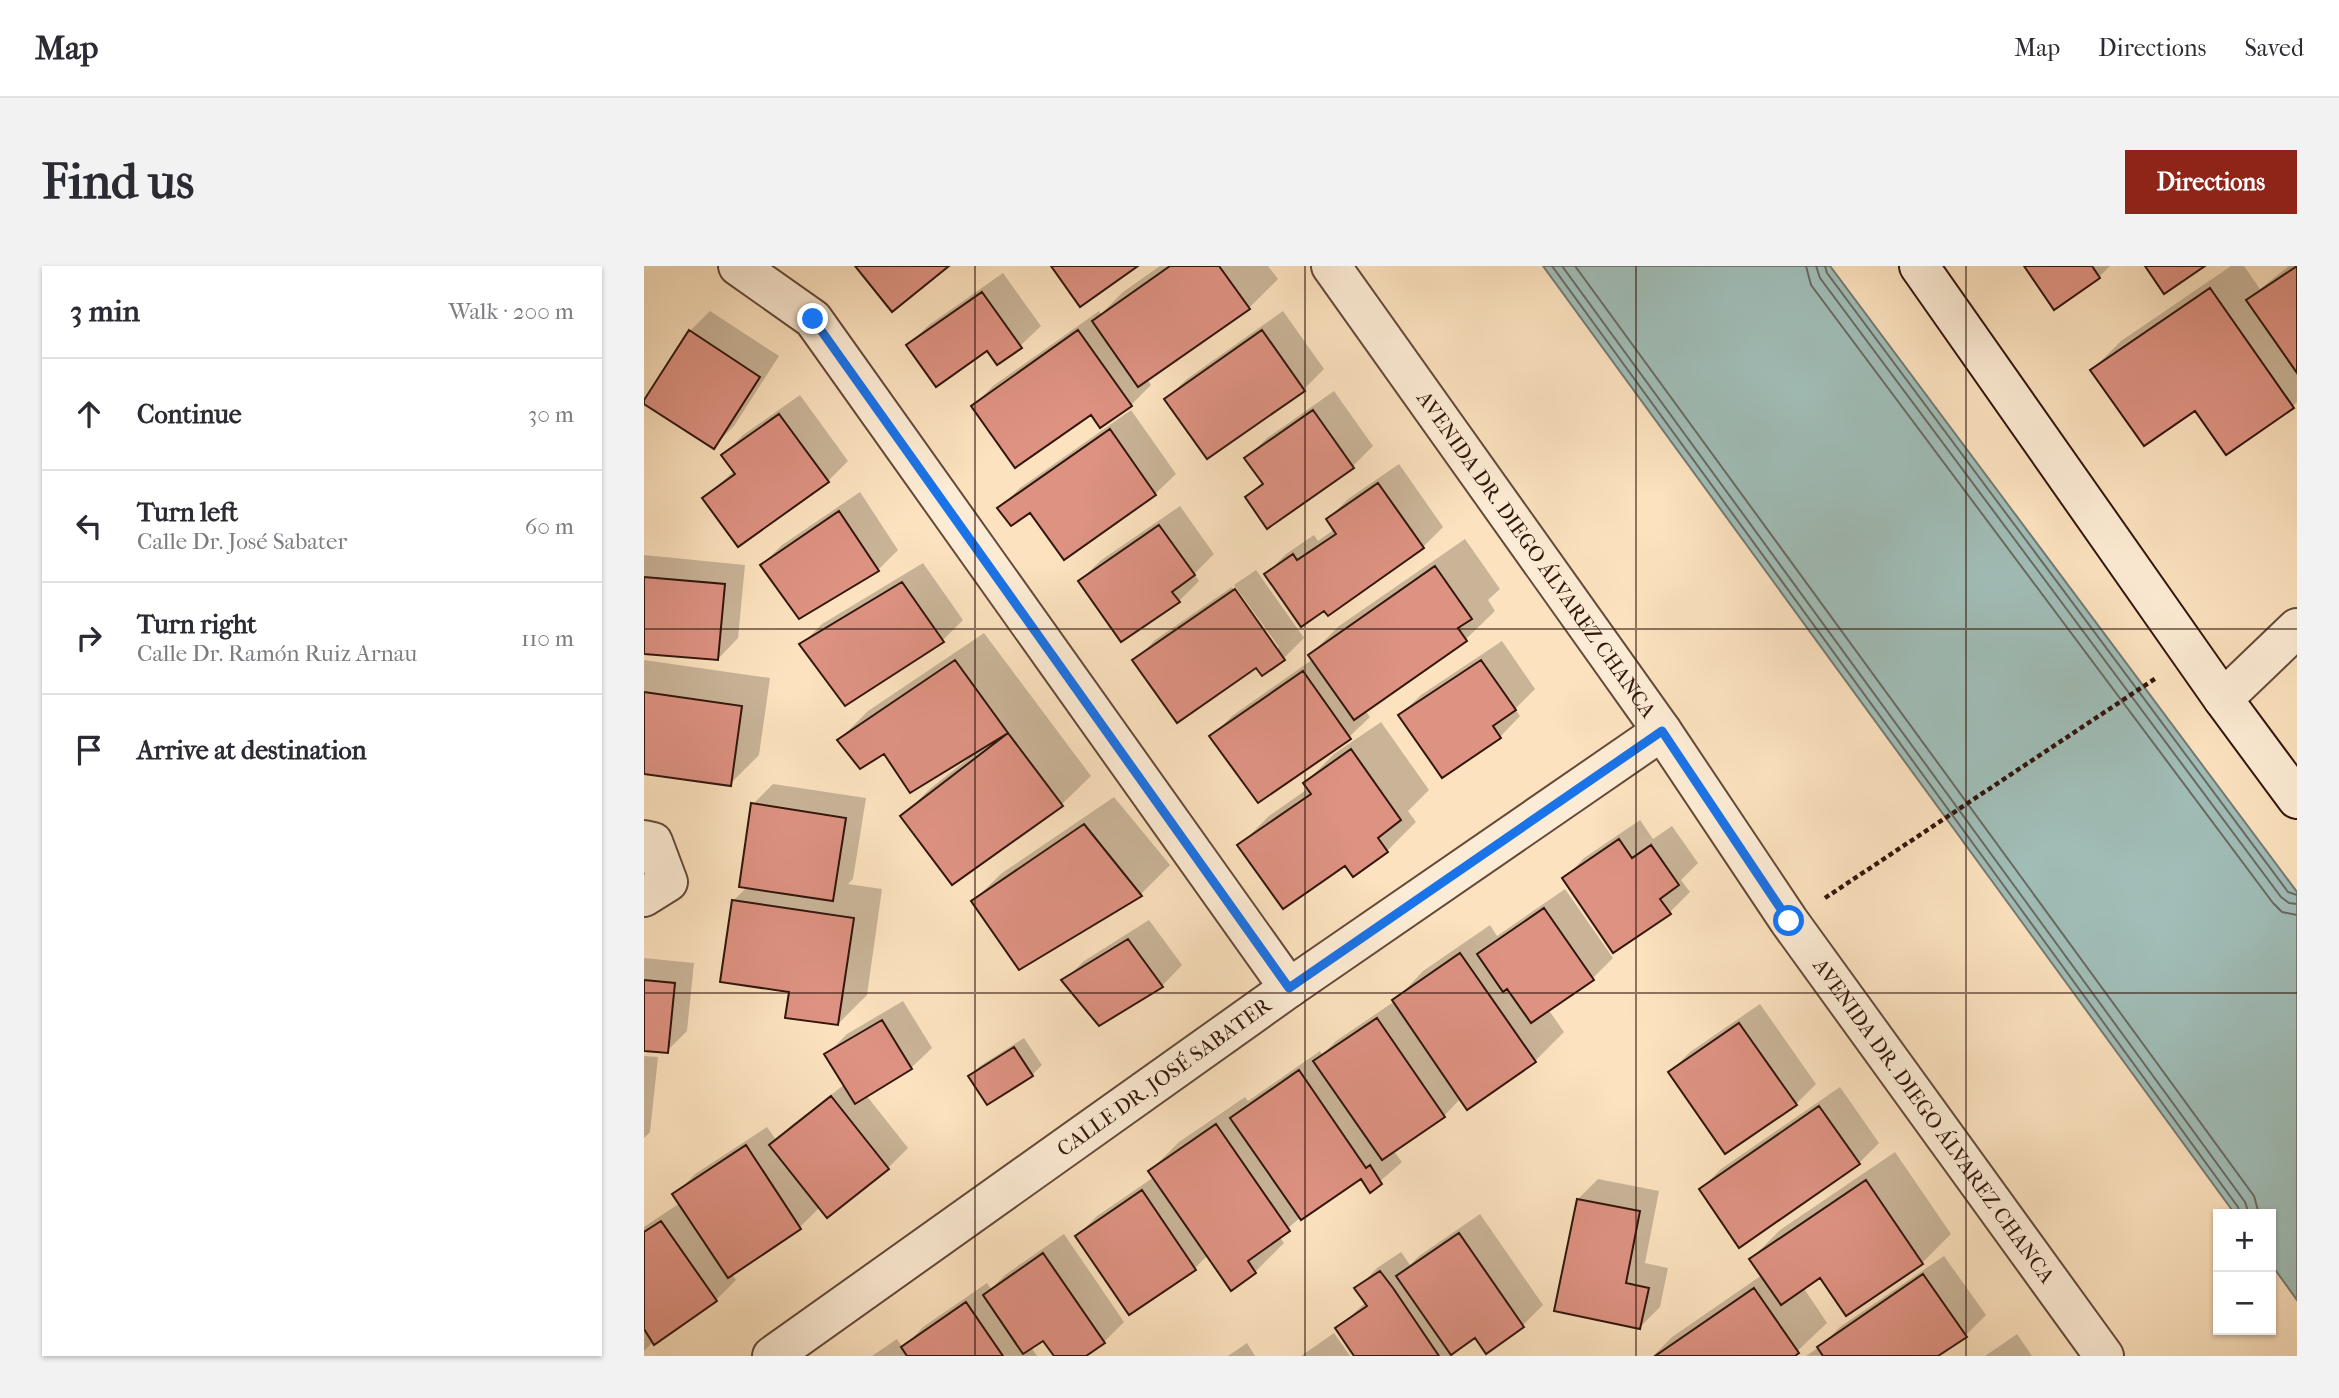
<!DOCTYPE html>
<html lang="en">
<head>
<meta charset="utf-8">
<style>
	body { margin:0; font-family:"IM FELL French Canon",serif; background:#f2f2f3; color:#2b2b33 }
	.controls { position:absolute; right:21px; bottom:21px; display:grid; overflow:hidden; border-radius:0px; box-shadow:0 2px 5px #0004 }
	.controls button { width:63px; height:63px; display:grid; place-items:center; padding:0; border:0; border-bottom:2px solid #e1e1e2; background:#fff; color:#2b2b33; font:35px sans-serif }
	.stop { position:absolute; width:21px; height:21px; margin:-16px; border:5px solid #1a73e8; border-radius:50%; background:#fff }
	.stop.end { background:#1a73e8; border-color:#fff; box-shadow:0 2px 7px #0008 }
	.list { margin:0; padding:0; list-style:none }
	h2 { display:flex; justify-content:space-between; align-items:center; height:91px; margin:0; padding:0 28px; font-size:30px }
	h2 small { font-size:23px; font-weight:400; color:#7c7c81 }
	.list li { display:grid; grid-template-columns:46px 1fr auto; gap:21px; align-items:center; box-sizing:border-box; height:112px; padding:0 28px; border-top:2px solid #e1e1e2 }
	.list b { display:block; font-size:26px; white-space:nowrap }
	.list p { margin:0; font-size:23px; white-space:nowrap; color:#7c7c81 }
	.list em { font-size:23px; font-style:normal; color:#7c7c81 }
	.icon { flex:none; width:38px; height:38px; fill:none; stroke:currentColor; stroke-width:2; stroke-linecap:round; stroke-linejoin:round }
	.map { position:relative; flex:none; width:1653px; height:1090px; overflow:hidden; border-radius:0px }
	header { display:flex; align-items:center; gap:42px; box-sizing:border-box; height:98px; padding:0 35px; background:#fff; border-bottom:2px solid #e1e1e2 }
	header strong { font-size:33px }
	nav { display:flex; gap:38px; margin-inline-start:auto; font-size:24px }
	.intro { display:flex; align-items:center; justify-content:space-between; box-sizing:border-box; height:168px; padding:0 42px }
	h1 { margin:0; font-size:49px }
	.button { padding:18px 32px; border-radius:0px; background:#8f2418; color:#fff; font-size:24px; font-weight:700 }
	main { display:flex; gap:42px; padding:0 42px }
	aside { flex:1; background:#fff; border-radius:0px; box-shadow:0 2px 5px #0004 }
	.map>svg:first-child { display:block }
	.water { fill:#a0bdb7; stroke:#747a73; stroke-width:2 }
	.shadow { fill:#0003 }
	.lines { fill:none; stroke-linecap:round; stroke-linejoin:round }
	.shore { stroke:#696a62; stroke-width:2 }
	.building { fill:#de9282; stroke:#32160c; stroke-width:2 }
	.street-casing { stroke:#644939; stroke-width:42 }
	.secondary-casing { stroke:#32160c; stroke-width:42 }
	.path { stroke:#32160c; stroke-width:4.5; stroke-dasharray:5 3.5; stroke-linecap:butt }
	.street { stroke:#fdecd5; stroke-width:38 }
	.secondary { stroke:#fdecd5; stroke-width:38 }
	.route { stroke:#1a73e8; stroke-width:9 }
	.grid { fill:none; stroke:#32160c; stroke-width:2; stroke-opacity:0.55 }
	.labels { text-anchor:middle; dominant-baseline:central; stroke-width:5; stroke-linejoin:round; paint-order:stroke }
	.street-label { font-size:21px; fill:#32160c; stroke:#fdecd5 }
</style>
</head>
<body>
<header>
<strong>Map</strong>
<nav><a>Map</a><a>Directions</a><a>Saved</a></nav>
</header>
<div class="intro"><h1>Find us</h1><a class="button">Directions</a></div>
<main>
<aside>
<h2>3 min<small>Walk · 200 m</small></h2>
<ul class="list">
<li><svg class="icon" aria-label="ahead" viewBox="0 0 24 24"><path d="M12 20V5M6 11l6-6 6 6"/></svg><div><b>Continue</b></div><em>30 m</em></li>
<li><svg class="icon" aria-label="left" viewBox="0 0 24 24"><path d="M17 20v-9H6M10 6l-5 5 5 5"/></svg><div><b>Turn left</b><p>Calle Dr. José Sabater</p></div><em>60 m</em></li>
<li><svg class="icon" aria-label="right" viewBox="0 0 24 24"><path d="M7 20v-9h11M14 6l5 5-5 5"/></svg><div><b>Turn right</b><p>Calle Dr. Ramón Ruiz Arnau</p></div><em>110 m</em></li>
<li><svg class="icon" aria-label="arrive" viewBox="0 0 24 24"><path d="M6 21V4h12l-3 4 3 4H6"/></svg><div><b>Arrive at destination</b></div></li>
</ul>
</aside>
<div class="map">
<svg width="1653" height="1090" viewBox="0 0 1653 1090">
	<rect width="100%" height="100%" fill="#fce2bf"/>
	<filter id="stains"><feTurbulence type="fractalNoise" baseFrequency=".00286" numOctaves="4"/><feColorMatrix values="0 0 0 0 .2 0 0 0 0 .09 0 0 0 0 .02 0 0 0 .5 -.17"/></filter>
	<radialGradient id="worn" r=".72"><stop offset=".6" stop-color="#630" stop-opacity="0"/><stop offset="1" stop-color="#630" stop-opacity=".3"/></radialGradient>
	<path class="water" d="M 899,0 L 1186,0 L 1653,626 L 1653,1034 L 1627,998 L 1627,948 L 1591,948 Z"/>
	<path class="shadow" d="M 516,0 L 624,0 L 634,13 L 605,42 L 503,113 L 507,119 L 487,139 L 447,146 L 329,140 L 349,120 L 455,45 L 457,48 L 479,26 Z
		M 1382,0 L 1466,0 L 1455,11 L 1411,42 Z
		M 1587,0 L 1600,0 L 1616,23 L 1645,0 L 1653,0 L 1653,136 L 1648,141 L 1552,143 L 1448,104 L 1477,75 Z
		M 359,7 L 397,60 L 376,80 L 343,82 L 264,79 L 285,59 Z
		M 66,45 L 135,90 L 90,160 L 69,181 L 46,65 Z
		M 639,45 L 680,103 L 660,123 L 564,191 L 522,133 L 543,113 Z
		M 690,125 L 729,180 L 709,200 L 624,260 L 604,231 L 619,215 L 603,192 L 623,172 Z
		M 156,129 L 204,195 L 184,215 L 60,232 L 90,205 L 79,190 L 99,169 Z
		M 487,144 L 532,208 L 511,228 L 356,242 L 376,222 Z
		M 755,198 L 799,261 L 779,281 L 680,342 L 622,308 L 642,288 L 670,269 L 674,275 L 691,263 L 684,253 L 704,233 Z
		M 216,226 L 254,284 L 234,304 L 118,299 L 138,279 Z
		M 536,240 L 570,288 L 550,308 L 555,315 L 535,335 L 436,315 L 456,295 Z
		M 821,273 L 856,323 L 844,334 L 851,345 L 822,373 L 721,444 L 726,451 L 705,471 L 568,470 L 588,450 L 669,393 L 666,389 L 695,360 Z
		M 0,289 L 101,299 L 94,372 L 74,393 L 0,386 Z
		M 279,297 L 319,354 L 299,374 L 158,378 L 178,358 Z
		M 612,304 L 660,372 L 640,392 L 619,407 L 613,399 L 491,395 L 511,374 L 588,321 L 632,384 L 635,381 L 590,319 Z
		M 340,367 L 447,510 L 418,538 L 258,550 L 287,522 L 325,492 L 323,490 L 240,486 L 195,474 L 224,445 Z
		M 858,375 L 891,423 L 871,443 L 876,450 L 856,471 L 756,449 L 777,429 Z
		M 0,394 L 126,412 L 115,489 L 86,518 L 0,506 Z
		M 737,456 L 785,524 L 764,545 L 772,556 L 743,585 L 701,598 L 596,579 L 625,550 L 665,522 L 661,517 L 690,488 Z
		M 129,518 L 222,532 L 209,613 L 204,618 L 238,623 L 223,729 L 194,758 L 147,724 L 90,634 L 104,620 L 109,538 Z
		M 470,531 L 526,599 L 497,628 L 376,702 L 329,635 L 358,607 Z
		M 996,554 L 1009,573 L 1028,560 L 1054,597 L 1037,614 L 1046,626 L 1026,646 L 970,684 L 920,613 L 940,592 Z
		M 921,623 L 969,692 L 949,712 L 904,743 L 920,766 L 891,795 L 817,832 L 800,850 L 749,884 L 758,896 L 726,924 L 717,910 L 657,951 L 635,970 L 640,977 L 611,1006 L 588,1022 L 564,989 L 551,1002 L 486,1047 L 433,970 L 453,950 L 510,911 L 506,905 L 535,876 L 601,831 L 604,835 L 676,785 L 678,789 L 692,775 L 751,735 L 779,705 L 846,659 L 853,670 Z
		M 505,654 L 538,699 L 518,720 L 455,758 L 420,715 L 440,695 Z
		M 0,692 L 50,697 L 43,765 L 23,785 L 0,783 Z
		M 259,735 L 288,782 L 267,802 L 222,829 L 264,882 L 244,902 L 176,941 L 156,961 L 87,1007 L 92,1014 L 72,1034 L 10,1075 L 0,1085 L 0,961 L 36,937 L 31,929 L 51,908 L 123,861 L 132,874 L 148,859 L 201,818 L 183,788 L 203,768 Z
		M 1116,738 L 1172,818 L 1152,838 L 1026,806 L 1046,786 Z
		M 380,772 L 398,799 L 388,809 L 343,837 L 326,810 L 336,800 Z
		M 0,790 L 14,791 L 6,866 L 0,872 Z
		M 1196,821 L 1235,877 L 1215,897 L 1057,923 L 1077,903 Z
		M 1251,886 L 1307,968 L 1278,997 L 1203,1048 L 1176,1009 L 1159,1021 L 1183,1057 L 1148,1090 L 1009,1090 L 1028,1071 L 1118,1009 L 1107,993 L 1136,964 Z
		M 954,913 L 1015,925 L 1001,997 L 1024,1002 L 1016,1041 L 996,1061 L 934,933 Z
		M 836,948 L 899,1039 L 879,1059 L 843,1085 L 832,1070 L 808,1090 L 712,1090 L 693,1063 L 722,1036 L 713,1023 L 733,1002 L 757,986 L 766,999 L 775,990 Z
		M 420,968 L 480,1056 L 460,1076 L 439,1090 L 412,1090 L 399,1072 L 387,1081 L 393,1090 L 228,1090 L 253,1073 L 259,1082 L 279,1061 L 343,1017 L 347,1023 L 361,1009 Z
		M 1300,990 L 1342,1049 L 1322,1069 L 1291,1090 L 1162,1090 L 1178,1079 L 1196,1061 Z
		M 690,1067 L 706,1090 L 657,1090 Z
		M 1373,1068 L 1388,1090 L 1341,1090 Z
		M 603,1077 L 611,1090 L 584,1090 Z"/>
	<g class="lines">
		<path class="shore" d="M 908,0 L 1594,941 L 1596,948
			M 918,0 L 1601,936 L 1605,948
			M 931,0 L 1610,930 L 1615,948
			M 1162,0 L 1167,19 L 1629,637 L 1638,646 L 1653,649
			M 1172,0 L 1176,12 L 1637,631 L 1645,637 L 1653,638
			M 1181,0 L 1183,7 L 1644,626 L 1653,629"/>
	</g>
	<path class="building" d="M 211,0 L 305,0 L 248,46 Z
		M 407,0 L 494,0 L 436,41 Z
		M 526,0 L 575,0 L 606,43 L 494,121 L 448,55 Z
		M 1380,0 L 1448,0 L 1456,12 L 1410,44 Z
		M 1501,0 L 1561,0 L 1520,28 Z
		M 1653,0 L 1653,107 L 1602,34 Z
		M 1566,22 L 1650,142 L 1582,189 L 1551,145 L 1500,180 L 1446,104 Z
		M 338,26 L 378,82 L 353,99 L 343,85 L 292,121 L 262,79 Z
		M 45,64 L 116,111 L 70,183 L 0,138 L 0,134 Z
		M 434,64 L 488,140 L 456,162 L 447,149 L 371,202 L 327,140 Z
		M 618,64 L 661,125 L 563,193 L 520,133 Z
		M 669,144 L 710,202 L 623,263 L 601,231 L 619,218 L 600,192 Z
		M 135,148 L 185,216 L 94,281 L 58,232 L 91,208 L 77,189 Z
		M 466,163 L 512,229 L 420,294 L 386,247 L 367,260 L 353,242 Z
		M 734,217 L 780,282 L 684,350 L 680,345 L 657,361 L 620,308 L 649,288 L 653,294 L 692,268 L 682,253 Z
		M 195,245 L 235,305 L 155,353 L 116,299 Z
		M 515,259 L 551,309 L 528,326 L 536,336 L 477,376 L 434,315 Z
		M 791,300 L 828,353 L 814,362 L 823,375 L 710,454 L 664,389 Z
		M 0,311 L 81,318 L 74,394 L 0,388 Z
		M 258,316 L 300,376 L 201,440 L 155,378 Z
		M 591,323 L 641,394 L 618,410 L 612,402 L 533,457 L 488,394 Z
		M 311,394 L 364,467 L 266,527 L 240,488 L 216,503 L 193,474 Z
		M 837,394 L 872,444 L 849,460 L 857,472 L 798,512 L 754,449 Z
		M 659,405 L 707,473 L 614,537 L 565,470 Z
		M 0,426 L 98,440 L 87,520 L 0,508 Z
		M 364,467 L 419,540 L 308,619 L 256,550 Z
		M 707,483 L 757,554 L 734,572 L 744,586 L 709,611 L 701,600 L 639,643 L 593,579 L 667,528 L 659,517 Z
		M 107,537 L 202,552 L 189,635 L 95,621 Z
		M 440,558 L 498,630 L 375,704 L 327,635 Z
		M 975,573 L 988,592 L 1007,579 L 1035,619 L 1016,633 L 1027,648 L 969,687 L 918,612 Z
		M 88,634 L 210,652 L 194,759 L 141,752 L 145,726 L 76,716 Z
		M 900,642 L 950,714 L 887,757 L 863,723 L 859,726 L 833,688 Z
		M 484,673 L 519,721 L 455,760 L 417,714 Z
		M 816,687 L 892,796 L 823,844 L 748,734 Z
		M 0,714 L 31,717 L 24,787 L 0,785 Z
		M 733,752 L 801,851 L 738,894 L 669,795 Z
		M 238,754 L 268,803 L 211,838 L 180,788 Z
		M 1095,757 L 1153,839 L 1081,888 L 1024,806 Z
		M 370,781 L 389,810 L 343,839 L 324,810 Z
		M 655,804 L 722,902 L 726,899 L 738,918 L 726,927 L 717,913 L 657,954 L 586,852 Z
		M 187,830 L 245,903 L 183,952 L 125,879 Z
		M 1175,840 L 1216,898 L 1095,982 L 1055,923 Z
		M 572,858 L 646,965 L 604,995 L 612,1007 L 587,1025 L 504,905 Z
		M 102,879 L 157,963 L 84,1012 L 28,928 Z
		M 1222,914 L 1279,998 L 1202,1050 L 1176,1012 L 1137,1039 L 1105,993 Z
		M 498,924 L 552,1004 L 485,1049 L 431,970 Z
		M 933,933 L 996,945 L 982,1017 L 1005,1022 L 996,1063 L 910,1045 Z
		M 17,955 L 73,1035 L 10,1079 L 0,1063 L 0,966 Z
		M 815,967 L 880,1061 L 842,1088 L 831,1072 L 807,1089 L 752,1010 Z
		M 399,987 L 461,1077 L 442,1090 L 410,1090 L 399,1075 L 379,1088 L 339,1029 Z
		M 736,1005 L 749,1022 L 795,1090 L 710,1090 L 691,1062 L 723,1040 L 710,1022 Z
		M 1279,1008 L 1323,1071 L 1294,1090 L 1179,1090 L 1173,1081 Z
		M 1110,1022 L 1155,1087 L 1151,1090 L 1011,1090 Z
		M 322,1036 L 359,1090 L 263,1090 L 257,1081 Z"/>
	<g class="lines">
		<defs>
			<g id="street">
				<path d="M 94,0 L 169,53 L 645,722"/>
				<path id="s1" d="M 687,0 L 1018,465 L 1145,655 L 1460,1090"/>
				<path d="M 1579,433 L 1653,362"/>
				<path d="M 0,574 L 9,576 L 24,616 L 0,631"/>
				<path id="s2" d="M 128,1090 L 645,722 L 1018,465"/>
			</g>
			<path id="secondary" d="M 1275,0 L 1579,433 L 1653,533"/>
		</defs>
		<use href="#street" class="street-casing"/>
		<use href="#secondary" class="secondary-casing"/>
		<path class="path" d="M 1181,632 L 1512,412"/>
		<use href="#street" class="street"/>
		<use href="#secondary" class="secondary"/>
	</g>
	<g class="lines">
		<path class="route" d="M 169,53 L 645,722 L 1018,465 L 1145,655"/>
	</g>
	<path class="grid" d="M 331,0 L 331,1090M 661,0 L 661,1090M 992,0 L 992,1090M 1322,0 L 1322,1090M 0,363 L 1653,363M 0,727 L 1653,727"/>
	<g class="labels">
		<g class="street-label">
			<text stroke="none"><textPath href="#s1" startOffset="354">AVENIDA DR. DIEGO ÁLVAREZ CHANCA</textPath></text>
			<text stroke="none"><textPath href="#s2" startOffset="481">CALLE DR. JOSÉ SABATER</textPath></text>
			<text stroke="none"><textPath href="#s1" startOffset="1046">AVENIDA DR. DIEGO ÁLVAREZ CHANCA</textPath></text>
		</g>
	</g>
	<rect width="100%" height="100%" filter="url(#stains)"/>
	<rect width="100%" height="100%" fill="url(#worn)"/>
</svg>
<div class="controls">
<button>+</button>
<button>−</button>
</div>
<div class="stop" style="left:1145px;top:655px"></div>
<div class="stop end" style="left:169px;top:53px"></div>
</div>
</main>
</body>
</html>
